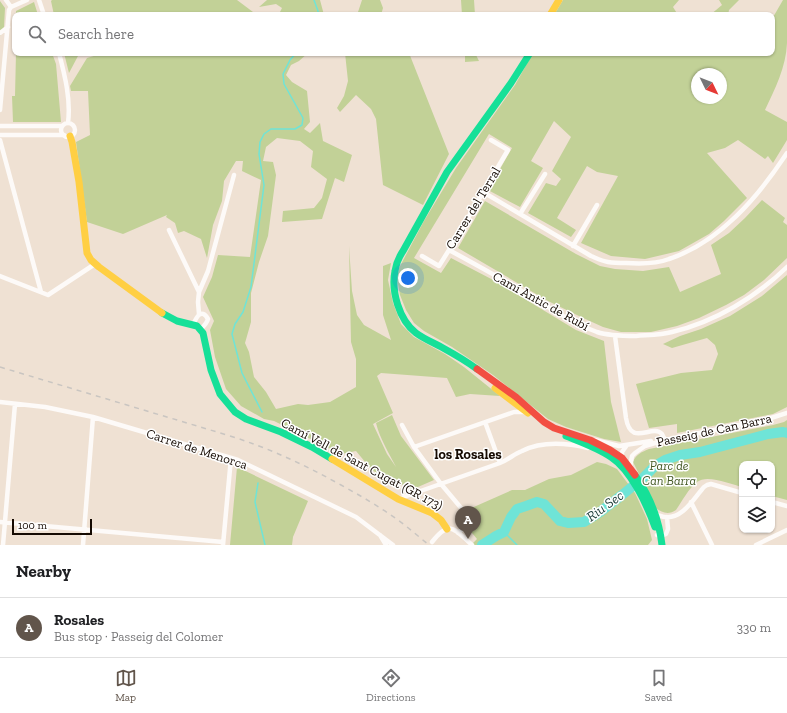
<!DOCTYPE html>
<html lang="en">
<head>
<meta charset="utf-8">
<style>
	body { margin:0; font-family:"Zilla Slab",serif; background:#f2f2f2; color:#202124 }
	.controls { position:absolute; right:12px; bottom:12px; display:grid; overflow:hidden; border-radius:8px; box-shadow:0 1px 3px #0004 }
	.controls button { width:36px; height:36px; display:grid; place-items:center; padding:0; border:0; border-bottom:1px solid #e0e0e0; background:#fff; color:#202124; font:20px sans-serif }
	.compass { position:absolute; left:691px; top:68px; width:36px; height:36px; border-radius:50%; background:#fff; box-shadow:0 1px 3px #0004; rotate:133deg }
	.scale { position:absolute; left:12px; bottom:10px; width:80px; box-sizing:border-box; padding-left:4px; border:2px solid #150a02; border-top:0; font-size:11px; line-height:14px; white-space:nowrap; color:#150a02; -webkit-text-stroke:3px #fff; paint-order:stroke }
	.you { position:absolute; left:408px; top:278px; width:14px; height:14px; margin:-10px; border:3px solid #fff; border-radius:50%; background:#1a73e8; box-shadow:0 0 0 6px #1a73e833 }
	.badge { display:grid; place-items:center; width:26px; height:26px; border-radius:50%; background:#61554b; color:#fff; font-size:13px; font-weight:700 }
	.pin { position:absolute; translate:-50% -33px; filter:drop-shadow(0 1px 2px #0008) }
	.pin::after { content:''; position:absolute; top:21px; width:14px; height:12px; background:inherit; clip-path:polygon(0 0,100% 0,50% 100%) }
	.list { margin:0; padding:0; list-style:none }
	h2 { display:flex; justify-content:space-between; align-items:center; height:52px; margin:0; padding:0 16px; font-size:17px }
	h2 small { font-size:13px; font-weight:400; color:#757577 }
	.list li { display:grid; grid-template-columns:26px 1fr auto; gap:12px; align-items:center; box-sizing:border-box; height:60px; padding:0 16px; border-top:1px solid #e0e0e0 }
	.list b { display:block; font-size:15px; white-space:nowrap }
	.list p { margin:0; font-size:13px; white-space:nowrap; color:#757577 }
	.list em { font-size:13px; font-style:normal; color:#757577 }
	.icon { flex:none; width:22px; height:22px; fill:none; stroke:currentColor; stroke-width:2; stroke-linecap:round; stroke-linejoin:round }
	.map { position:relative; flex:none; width:787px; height:545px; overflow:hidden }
	.search { position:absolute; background:#fff; box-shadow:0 1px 3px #0004; left:12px; right:12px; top:12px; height:44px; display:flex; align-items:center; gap:10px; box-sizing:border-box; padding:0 14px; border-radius:8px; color:#757577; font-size:15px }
	.sheet { height:112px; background:#fff }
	nav { display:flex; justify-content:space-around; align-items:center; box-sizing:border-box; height:56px; border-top:1px solid #e0e0e0; background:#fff; font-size:11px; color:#757577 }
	nav a { display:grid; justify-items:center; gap:2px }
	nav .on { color:#61554b }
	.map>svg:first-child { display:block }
	.green { fill:#c2d197; fill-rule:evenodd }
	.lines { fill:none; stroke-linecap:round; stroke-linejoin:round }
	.stream { stroke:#6fe4d7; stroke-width:1.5 }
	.river { stroke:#6fe4d7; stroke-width:10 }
	.street { stroke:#fdfaf8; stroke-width:4.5 }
	.fast { stroke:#16e098; stroke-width:7 }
	.slow { stroke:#ffcf43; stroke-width:7 }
	.jam { stroke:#f24e42; stroke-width:7 }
	.rail { stroke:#c9c5c1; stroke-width:1.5; stroke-dasharray:5 5; stroke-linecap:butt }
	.labels { text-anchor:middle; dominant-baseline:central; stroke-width:3; stroke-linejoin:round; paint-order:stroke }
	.street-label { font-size:13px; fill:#150a02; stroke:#fff }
	.park-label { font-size:13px; font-style:italic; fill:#465b27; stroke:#fff }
	.neighbourhood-label { font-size:14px; font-weight:bold; fill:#150a02; stroke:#fff }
	.water-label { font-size:14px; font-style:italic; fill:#1c3d3a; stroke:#fff }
</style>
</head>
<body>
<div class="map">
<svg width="787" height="545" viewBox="0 0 787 545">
	<rect width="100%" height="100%" fill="#efe1d3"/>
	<path class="green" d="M 52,0 L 237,0 L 253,12 L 252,15 L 54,15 L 51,1 Z
		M 267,0 L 320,0 L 324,15 L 276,15 L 280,12 L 282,8 L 276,4 L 259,7 Z
		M 362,0 L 380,0 L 383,8 L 381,15 L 357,15 Z
		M 461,0 L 474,0 L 475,15 L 462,15 Z
		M 563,0 L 679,0 L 673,7 L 678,15 L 554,15 Z
		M 719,0 L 739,0 L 729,10 L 728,15 L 710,15 L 722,5 Z
		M 783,0 L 787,0 C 787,14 787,29 787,43 C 786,67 775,89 765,110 L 787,122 L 787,140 L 773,163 L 768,156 L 765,159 L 738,140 L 725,148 L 707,153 L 747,198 L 724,221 L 709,234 L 679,251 L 645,259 L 611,256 L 581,243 L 618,176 L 597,172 L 587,166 L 557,218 L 576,230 L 571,237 L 528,213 L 546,183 L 556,186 L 561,179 L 552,171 L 571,137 L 554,121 L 531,161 L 543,168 L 520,207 L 488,190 L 512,148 L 489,134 L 414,258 L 441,273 L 451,258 L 497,282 L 576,330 L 604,341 L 611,402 L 621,442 L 604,439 L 566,427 L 548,419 L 493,375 L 452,347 L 424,331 L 414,323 L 406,310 L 400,295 L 397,279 L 399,268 L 424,221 L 456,168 L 515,85 L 533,53 L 772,53 L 772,19 ZM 697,74 L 721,74 L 721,98 L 697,98 Z
		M 0,1 L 5,8 L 4,27 L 0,36 Z
		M 34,2 L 38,15 L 16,15 L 16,11 Z
		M 16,53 L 52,53 L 56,64 L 61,122 L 13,122 L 12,96 L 15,96 Z
		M 64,53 L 78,53 L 78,56 L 69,73 Z
		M 104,53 L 308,53 L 299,61 L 291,65 L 286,75 L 292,82 L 307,91 L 310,122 L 304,129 L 310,133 L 320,123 L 323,141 L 352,155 L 344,182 L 335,178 L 322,219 L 282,222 L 283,211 L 314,208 L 322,198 L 327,179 L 311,167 L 313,151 L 300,141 L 277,138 L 266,147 L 263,161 L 273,162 L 276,175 L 268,236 L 259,262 L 251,293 L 251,322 L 245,343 L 249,352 L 254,377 L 266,392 L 276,409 L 298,404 L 308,405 L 330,402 L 356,387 L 356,359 L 351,342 L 349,246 L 352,291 L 357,315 L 364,325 L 391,340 L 383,315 L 383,266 L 391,263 L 388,280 L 393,303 L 401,324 L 414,337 L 445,354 L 464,367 L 500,396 L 470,394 L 456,397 L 447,378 L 381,373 L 377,376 L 393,413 L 373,424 L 387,454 L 396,467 C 389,453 380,439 376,423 L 392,415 L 401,436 L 434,480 L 411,490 L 406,482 L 402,485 L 396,485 L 389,482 L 371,469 L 356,451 L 341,454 L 274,421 L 264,419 L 241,406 L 226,389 L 215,357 L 210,330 L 214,321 L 203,297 L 212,277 L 218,255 L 250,257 L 261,180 L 242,171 L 243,161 L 236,161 L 224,181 L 222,201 L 213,225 L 207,258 L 201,239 L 184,231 L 178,233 L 175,223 L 166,217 L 167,215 L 123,234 L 87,222 L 76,142 L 90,135 L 88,91 L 71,91 L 70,86 L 87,58 Z
		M 345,53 L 409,53 L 449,154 L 423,205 L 383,185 L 376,119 L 371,109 L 356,95 L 340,112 L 337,108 L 344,96 L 348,81 Z
		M 465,53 L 475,53 L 479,61 L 465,62 Z
		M 762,200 L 785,218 L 783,222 L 787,225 L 787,258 L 764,280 L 744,295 L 726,305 L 699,318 L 677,326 L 651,332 L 621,332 L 603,327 L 581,317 L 548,301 L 458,248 L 485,201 L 576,254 L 600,266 L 615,269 L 643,271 L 669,267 L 680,292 L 721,274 L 711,245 L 729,233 L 745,218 Z
		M 787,275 L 787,407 L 773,414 L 677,433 L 677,424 L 649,428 L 636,384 L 681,373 L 712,370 L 718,354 L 715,345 L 707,338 L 672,348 L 663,344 L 680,336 L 701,329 L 730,316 L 762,296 Z
		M 787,420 L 787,500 L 772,496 L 772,464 L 742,464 L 742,487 C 730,484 707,474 697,482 C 689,488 682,501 676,510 C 669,515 662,513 656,508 L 633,462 C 636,454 642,452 649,449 L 773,425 L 784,422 Z
		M 597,462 L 606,464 L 617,469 L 635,493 L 647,519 L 652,540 L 648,545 L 471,545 L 477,539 L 468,528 C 469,521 470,517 467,510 L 512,490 L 525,490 L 549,479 L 571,475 Z
		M 237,467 L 308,501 L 293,537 L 292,545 L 230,545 Z"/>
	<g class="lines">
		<path class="stream" d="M 314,0 L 318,11 L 318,15
			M 262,412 L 242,373 L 232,334 L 235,324 L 243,312 L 251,287 L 264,185 L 259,154 L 260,142 L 264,134 L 271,129 L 295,129 L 302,125 L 303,118 L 284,84 L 283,74 L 290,60 L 296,53
			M 258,483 L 255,502 L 265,545
			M 504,532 L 517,545"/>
		<path class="river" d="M 642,479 L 655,466 L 665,460 L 680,455 L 700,452 L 768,434 L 783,432 L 787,433
			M 482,545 L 496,536 L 504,532 L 511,517 L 517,509 L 526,506 L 537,502 L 544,504 L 560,521 L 568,523 L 584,522 L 600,512 L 622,495 L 633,486"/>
		<path class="street" d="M 6,0 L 11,7
			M 39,0 L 44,15
			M 11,7 L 27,0
			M 0,33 L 8,27
			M 59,53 C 65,76 71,100 68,123
			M 0,110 L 9,10 L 11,7
			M61 130a7 7 0 1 1 14 0a7 7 0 1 1-14 0Z
			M 0,126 L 62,126
			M 0,135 L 64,135
			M 0,140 L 41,292
			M 483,192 L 591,256 C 596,258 602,261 608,262 C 614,263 620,263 626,263 C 640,264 656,264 669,259 C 720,242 758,197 787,153
			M 520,214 L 545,174
			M 169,230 L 199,292
			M 573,246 L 597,205
			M 449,250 C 473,263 497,276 520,290 C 545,305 570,322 597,332 C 609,336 624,336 636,336 C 648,335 661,335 672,332 C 715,322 756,297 787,267
			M 422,256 L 439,266 L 449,250 L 508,150 L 491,140
			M 0,276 L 48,295 L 95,264
			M 199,314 L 198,302 L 199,292 L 208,271 L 234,175
			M 193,325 C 196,318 201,307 208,319 C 207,323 204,326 201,329
			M 615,336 L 626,418 C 631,448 652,423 662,434 C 663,436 664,438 665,440
			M 0,402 L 45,407 L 93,417 L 238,460 L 356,517 L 393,545
			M 485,422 L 500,463
			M 402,425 L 414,447 L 441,484 L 467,515 C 469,524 464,527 458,533
			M 595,440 L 619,446 L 651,441
			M 414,447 L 514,412 L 526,412
			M 622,460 L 622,452 L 627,445
			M 630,467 L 632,456 L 635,453 L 645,446 L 665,440 L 768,419 L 787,413
			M 398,499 L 500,463 C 508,460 514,454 522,451 C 542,441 567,443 588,448
			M 691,502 L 712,545
			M 772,502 L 787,506
			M 654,515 L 656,515 C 659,515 662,517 665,517 C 683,519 694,498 704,487 L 707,485 L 711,484 L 742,493
			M 0,522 L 223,542
			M 380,535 L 386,545
			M 657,535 L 661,536 L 666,534 L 668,529 L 667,517
			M 432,542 C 450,519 454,529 472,545
			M 3,545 L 15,404
			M 83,545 L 93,417
			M 223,545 L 231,458
			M 756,545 L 787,530"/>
		<path class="fast" d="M 162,313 L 177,321 L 197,326 L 203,333 L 211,370 L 220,394 L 235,412 L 246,419 L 281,432 L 312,447 L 332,459
			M 477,369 C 466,361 454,354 443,348 C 434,343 424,339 416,333 C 399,320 391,291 395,271 C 396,264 399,257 403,251 L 447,172 L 511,83 L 530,53
			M 566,436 C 581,442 598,448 611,457 C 631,470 647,505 655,527
			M 635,475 C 650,496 659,519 662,545"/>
		<path class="slow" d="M 550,15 L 559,0
			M 70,136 L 72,142 L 79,182 L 87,253 L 91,260 L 99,267 L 162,313
			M 495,388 L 528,413
			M 332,459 L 398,499 L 432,513 L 441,520 L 447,529"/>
		<path class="jam" d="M 477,369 L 516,397 L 544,422 L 554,428 L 590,440 L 610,450 L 622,458 L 635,475"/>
		<path class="rail" d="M 0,367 L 227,435 C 269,448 303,464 341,485 C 361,496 380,507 398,520 C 409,528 419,537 429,545"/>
	</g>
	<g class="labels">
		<g class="street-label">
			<text transform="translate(473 208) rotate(-59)">Carrer del Terral</text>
			<text transform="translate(541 301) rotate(29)">Camí Antic de Rubí</text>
			<text transform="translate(714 430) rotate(-12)">Passeig de Can Barra</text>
			<text transform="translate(197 449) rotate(18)">Carrer de Menorca</text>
			<text transform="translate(362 464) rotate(28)">Camí Vell de Sant Cugat (GR 173)</text>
		</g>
		<g class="park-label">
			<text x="669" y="465">Parc de<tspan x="669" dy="15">Can Barra</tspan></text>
		</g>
		<g class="neighbourhood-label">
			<text x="468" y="454">los Rosales</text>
		</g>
		<g class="water-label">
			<text transform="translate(605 506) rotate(-36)">Riu Sec</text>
		</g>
	</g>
</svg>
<div class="controls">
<button><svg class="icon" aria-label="locate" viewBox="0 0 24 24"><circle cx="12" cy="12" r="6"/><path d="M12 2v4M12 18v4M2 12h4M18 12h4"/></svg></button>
<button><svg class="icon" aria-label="layers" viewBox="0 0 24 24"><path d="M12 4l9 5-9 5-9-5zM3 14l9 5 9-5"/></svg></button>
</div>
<svg class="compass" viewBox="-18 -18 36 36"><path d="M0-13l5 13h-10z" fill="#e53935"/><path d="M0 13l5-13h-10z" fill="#757577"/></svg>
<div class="scale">100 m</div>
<div class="you"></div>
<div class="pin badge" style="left:468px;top:539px">A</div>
<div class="search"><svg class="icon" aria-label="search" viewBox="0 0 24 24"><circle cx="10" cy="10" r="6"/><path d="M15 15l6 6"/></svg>Search here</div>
</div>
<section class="sheet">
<h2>Nearby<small></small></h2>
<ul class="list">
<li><span class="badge">A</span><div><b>Rosales</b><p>Bus stop · Passeig del Colomer</p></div><em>330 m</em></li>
</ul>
</section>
<nav>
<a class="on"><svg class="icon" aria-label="map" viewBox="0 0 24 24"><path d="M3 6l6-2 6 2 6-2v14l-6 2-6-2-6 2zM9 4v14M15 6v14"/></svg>Map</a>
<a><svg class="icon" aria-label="directions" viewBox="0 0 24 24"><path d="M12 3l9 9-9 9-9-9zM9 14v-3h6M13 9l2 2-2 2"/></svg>Directions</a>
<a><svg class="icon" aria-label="saved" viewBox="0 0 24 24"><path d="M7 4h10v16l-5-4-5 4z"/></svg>Saved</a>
</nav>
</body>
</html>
